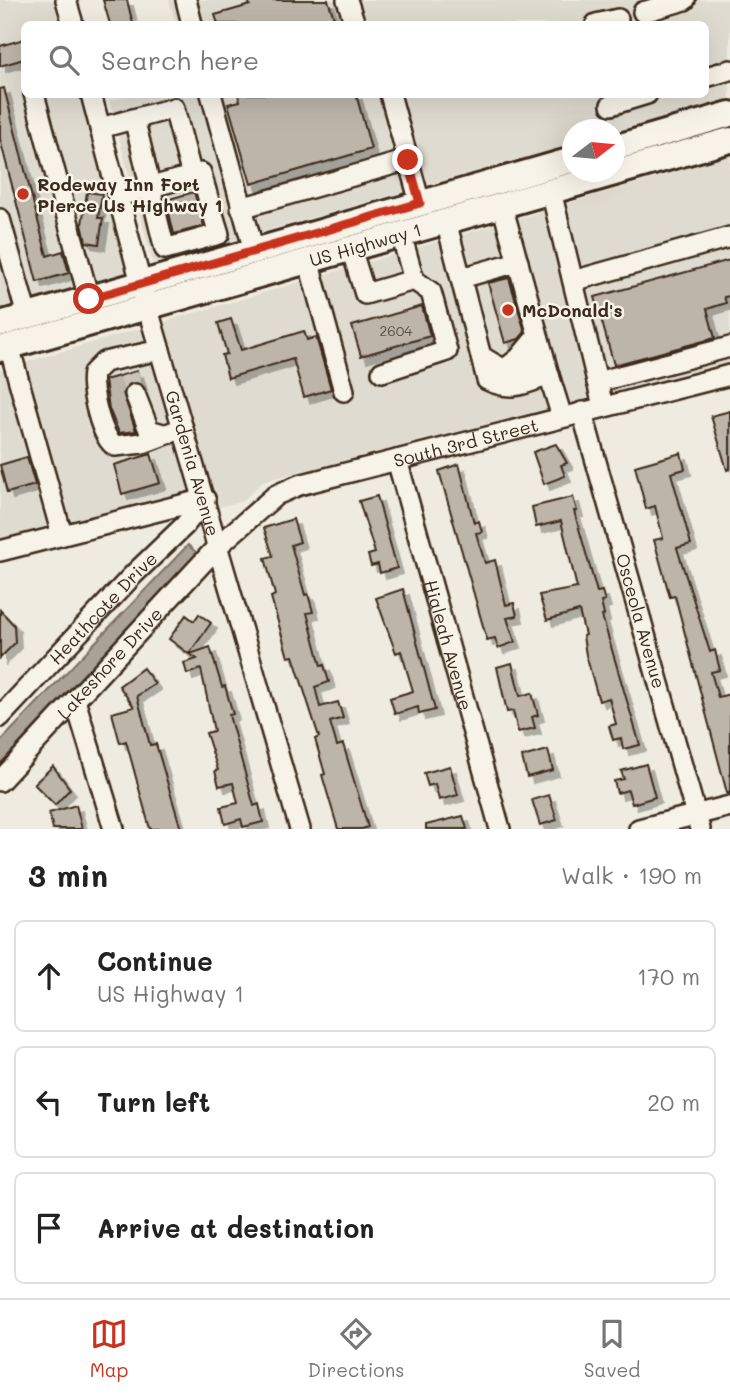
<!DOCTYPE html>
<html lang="en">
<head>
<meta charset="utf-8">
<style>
	body { margin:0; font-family:Mali,sans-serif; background:#f2f2f2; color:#222 }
	.compass { position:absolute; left:562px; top:119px; width:63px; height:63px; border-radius:50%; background:#fff; box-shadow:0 7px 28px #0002; rotate:74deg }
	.stop { position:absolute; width:21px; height:21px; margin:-16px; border:5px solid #c8321e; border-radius:50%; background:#fff }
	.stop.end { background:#c8321e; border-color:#fff; box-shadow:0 2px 7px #0008 }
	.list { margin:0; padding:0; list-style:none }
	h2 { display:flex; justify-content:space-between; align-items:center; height:91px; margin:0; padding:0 28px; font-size:30px }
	h2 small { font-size:23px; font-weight:400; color:#767676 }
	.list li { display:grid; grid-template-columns:46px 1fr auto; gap:21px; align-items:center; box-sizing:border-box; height:112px; margin:0 14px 14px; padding:0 14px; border:2px solid #e0e0e0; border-radius:10px }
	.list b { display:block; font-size:26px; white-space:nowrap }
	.list p { margin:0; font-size:23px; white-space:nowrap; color:#767676 }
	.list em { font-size:23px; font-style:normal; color:#767676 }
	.icon { flex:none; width:38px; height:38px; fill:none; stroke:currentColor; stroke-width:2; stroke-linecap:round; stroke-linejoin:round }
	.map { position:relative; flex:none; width:730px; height:829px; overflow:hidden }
	.search { position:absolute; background:#fff; box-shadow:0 7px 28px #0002; left:21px; right:21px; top:21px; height:77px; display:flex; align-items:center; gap:18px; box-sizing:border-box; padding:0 24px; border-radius:10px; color:#767676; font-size:26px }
	.sheet { height:469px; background:#fff }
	nav { display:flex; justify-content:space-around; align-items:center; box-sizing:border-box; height:98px; border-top:2px solid #e0e0e0; background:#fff; font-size:19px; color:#767676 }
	nav a { display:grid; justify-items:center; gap:4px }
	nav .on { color:#c8321e }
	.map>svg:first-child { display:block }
	.built { fill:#e0dbd0 }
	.water { fill:#aaa296; stroke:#7e7266; stroke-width:2 }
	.building { fill:#bdb5aa; stroke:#3b2a1e; stroke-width:2; filter:url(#shadow) }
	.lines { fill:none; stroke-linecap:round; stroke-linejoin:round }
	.minor-tunnel { stroke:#cbc4b9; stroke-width:19; stroke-dasharray:19 10; stroke-linecap:butt }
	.minor-casing { stroke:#3b2a1e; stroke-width:24 }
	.major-casing { stroke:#3b2a1e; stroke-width:30 }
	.minor { stroke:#f7f3e8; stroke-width:19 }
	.major { stroke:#f7f3e8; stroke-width:24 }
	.route { stroke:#c8321e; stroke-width:9 }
	.poi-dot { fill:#c8321e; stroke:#f7f3e8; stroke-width:2.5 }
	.labels { text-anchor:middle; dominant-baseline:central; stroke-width:5; stroke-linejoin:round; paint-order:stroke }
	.number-label { font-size:14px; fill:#5c4d41 }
	.poi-label { font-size:18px; font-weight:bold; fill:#3b2a1e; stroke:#f7f3e8; text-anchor:start }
	.street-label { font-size:18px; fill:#3b2a1e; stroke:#f7f3e8 }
</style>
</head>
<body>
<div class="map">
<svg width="730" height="829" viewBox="0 0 730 829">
	<defs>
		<filter id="shadow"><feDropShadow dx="6" dy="6" stdDeviation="0" flood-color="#0004"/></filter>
	</defs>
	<rect width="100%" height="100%" fill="#efebe0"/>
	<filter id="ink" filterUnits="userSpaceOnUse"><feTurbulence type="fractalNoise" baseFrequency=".0143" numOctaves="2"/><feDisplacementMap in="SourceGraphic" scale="14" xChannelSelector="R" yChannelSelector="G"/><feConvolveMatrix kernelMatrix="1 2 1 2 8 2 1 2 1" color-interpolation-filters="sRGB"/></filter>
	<g filter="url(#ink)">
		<path class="built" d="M 0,0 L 58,0 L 65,24 L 24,24 L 24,94 L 83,95 L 131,277 L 0,314 Z
			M 169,0 L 730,0 L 730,98 L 615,132 L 572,130 L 572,144 L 153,263 L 109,101 L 134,94 L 706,94 L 706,24 L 176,24 Z
			M 730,156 L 730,362 L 263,481 L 243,501 L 216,508 L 216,497 L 212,494 L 160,323 Z
			M 145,327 L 195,494 L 0,544 L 0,370 Z"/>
		<path class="water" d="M 188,545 L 197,553 L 0,764 L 0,742 Z"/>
		<path class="building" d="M 103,0 L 127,0 L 133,24 L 110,24 Z
			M 248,0 L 328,0 L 336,24 L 218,24 L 215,15 L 250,5 Z
			M 24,39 L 24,59 L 0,66 L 0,46 Z
			M 4,88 L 47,256 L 63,251 L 69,273 L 37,282 L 0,139 L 0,89 Z
			M 238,94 L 356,94 L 371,149 L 251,184 L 228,104 L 240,101 Z
			M 87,192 L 102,194 L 98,218 L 103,218 L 99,244 L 86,242 L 82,224 Z
			M 194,192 L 204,226 L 174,234 L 166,200 Z
			M 730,260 L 730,296 L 724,297 L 726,303 L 707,309 L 715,338 L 614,365 L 595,297 Z
			M 509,278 L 525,332 L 519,339 L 505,343 L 488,283 Z
			M 422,306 L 430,336 L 361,356 L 352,326 Z
			M 231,319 L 241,350 L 304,331 L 307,340 L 316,337 L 331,389 L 304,397 L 293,359 L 228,378 L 222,355 L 227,354 L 218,323 Z
			M 137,371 L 141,384 L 130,383 L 123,393 L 136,431 L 119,433 L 109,409 L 105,380 Z
			M 730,411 L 730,469 L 727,470 L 711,416 Z
			M 556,444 L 567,463 L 561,465 L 565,476 L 544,484 L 533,452 Z
			M 681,453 L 685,469 L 671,473 L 691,544 L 677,548 L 710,652 L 715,650 L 720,670 L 711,672 L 718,697 L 730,694 L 730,793 L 727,793 L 675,596 L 670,597 L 654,540 L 663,538 L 655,506 L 646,509 L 635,466 Z
			M 151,454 L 160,483 L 122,494 L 114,465 Z
			M 27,457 L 35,485 L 7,493 L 0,465 Z
			M 459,464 L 474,523 L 479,521 L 482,532 L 476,533 L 485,563 L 495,560 L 506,605 L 514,603 L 517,616 L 507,618 L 515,642 L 498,648 L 495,638 L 487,640 L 439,471 Z
			M 377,496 L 397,568 L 380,573 L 378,564 L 371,566 L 368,555 L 375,553 L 359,501 Z
			M 573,497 L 577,511 L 574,511 L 597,592 L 602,591 L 605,601 L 601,602 L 604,615 L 602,616 L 640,745 L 623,749 L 621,738 L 613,740 L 609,726 L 616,724 L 609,698 L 599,701 L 586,655 L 583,636 L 585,635 L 579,611 L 547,620 L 539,595 L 577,588 L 561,521 L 536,527 L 532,507 Z
			M 293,519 L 300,542 L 291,545 L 305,595 L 308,594 L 313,612 L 307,613 L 321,666 L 324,665 L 329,682 L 315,687 L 320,707 L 338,702 L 343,718 L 330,722 L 337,746 L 343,744 L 368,827 L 362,829 L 338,829 L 322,775 L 325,774 L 315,739 L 319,737 L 293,656 L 288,657 L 271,597 L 275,595 L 265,558 L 273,556 L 264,528 Z
			M 403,589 L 435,710 L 419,714 L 418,707 L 395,714 L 390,698 L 413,691 L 401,651 L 396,653 L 376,598 Z
			M 0,610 L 14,625 L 15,643 L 0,658 Z
			M 199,614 L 211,623 L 189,654 L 169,639 L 186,615 L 194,621 Z
			M 210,647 L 222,687 L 225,686 L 233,714 L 229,715 L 254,806 L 259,804 L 263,822 L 243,827 L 241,819 L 225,824 L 221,807 L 238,803 L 233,783 L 219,786 L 215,771 L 218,770 L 206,733 L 214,731 L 201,669 L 187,674 L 184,663 L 197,659 L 190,654 Z
			M 512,663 L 520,696 L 532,693 L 538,715 L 532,717 L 535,728 L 518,732 L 513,711 L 507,712 L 497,667 Z
			M 143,668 L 155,684 L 137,696 L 150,745 L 156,744 L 181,829 L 150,829 L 126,741 L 120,743 L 112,713 L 134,707 L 119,686 Z
			M 548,750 L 553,770 L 527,777 L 522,757 Z
			M 646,764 L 655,797 L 632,804 L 628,790 L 617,793 L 614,781 L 624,779 L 621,771 Z
			M 53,766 L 70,789 L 55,805 L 34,784 Z
			M 450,766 L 458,795 L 439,800 L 435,784 L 428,786 L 424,773 Z
			M 549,795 L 557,820 L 540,825 L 532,800 Z
			M 76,805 L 82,829 L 53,829 L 49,813 Z
			M 463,816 L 467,829 L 426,829 L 426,825 Z"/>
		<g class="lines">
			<path class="minor-tunnel" d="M 129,374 L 135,394"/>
			<defs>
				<g id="minor">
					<path d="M 66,0 L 73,24"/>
					<path d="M 186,0 L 192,24"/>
					<path d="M 347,0 L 355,24"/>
					<path d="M 643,12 L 685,0"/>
					<path d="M 596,24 L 618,19"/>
					<path d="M 706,77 L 730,70"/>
					<path d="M 34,94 L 89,299"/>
					<path id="s1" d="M 91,94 L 147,306 L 300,829"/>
					<path d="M 211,94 L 254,251"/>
					<path d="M 390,94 L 420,203"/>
					<path d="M 611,105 L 647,94"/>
					<path d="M 134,119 C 146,163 153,205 165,249 L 219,234 L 212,211"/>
					<path d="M 100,128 L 174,108 L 192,176 L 118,196"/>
					<path d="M 192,176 L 201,173 L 209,201"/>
					<path d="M 551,191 L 603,406"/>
					<path d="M 241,208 L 408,160"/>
					<path d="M 0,219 L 27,316"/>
					<path d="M 446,221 L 487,380 C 512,392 524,384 549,375 L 502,205"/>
					<path d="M 351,248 L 365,294 L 414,280 L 401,234"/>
					<path d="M 308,260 L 344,391"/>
					<path d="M 461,278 L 518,262"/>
					<path d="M 573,281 L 730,237"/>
					<path d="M 9,346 L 62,535"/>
					<path d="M 160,350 L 104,362 L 93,373 C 90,389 101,438 115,446 L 143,443 L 183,428"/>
					<path d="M 481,356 C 496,366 510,375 529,370 L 536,364"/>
					<path d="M 505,369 L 519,358 L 533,341"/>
					<path d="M 382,372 L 447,351 L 431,292 L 414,280"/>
					<path d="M 549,375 L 562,417"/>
					<path d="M 597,382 L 730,347"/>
					<path d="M 135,394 L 149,430 L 163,434"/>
					<path id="s2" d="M 582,412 L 700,829"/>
					<path id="s3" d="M 397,460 L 500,829"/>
					<path d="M 0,551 L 205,499"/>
					<path d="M 75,700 L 114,829"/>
					<path id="s4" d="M 0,717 L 134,574 L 185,525 L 205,499"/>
					<path id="s5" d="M 0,781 L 219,545 L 276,495 L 299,485 L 730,375"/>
					<path d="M 639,829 L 730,806"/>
				</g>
				<g id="major">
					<path d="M 614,148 L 730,114"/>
					<path d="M 0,324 L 572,160"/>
					<path id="s6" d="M 0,349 L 730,140"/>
				</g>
			</defs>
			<use href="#minor" class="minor-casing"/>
			<use href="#major" class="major-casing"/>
			<use href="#minor" class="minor"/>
			<use href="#major" class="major"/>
		</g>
	</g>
	<g class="lines" filter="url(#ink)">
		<path class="route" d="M 89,299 L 420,203 L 408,160"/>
	</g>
	<g class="poi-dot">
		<circle cx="23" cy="194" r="7"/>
		<circle cx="508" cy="310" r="7"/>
	</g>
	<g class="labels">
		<g class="number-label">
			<text x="396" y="330">2604</text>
		</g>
		<g class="poi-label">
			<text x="37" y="184">Rodeway Inn Fort<tspan x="37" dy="21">Pierce Us Highway 1</tspan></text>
			<text x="522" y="310">McDonald's</text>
		</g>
		<g class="street-label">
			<text stroke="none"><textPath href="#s6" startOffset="380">US Highway 1</textPath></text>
			<text stroke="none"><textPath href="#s5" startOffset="595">South 3rd Street</textPath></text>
			<text stroke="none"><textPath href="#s1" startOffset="383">Gardenia Avenue</textPath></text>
			<text stroke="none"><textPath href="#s4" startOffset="150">Heathcote Drive</textPath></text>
			<text stroke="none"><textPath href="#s2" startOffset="217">Osceola Avenue</textPath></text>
			<text stroke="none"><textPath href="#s3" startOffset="192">Hialeah Avenue</textPath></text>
			<text stroke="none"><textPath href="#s5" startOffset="161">Lakeshore Drive</textPath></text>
		</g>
	</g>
</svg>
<svg class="compass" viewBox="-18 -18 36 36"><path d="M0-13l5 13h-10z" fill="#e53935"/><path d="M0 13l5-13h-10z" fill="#767676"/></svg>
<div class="stop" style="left:89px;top:299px"></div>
<div class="stop end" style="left:408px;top:160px"></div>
<div class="search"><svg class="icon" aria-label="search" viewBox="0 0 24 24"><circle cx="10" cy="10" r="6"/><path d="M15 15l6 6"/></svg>Search here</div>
</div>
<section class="sheet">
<h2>3 min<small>Walk · 190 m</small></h2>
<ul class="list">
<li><svg class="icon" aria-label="ahead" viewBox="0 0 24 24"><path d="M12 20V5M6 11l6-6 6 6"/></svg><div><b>Continue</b><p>US Highway 1</p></div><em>170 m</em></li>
<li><svg class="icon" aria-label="left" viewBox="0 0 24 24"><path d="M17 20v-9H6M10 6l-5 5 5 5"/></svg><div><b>Turn left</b></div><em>20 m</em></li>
<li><svg class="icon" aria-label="arrive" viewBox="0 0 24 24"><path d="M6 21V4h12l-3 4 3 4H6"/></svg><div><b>Arrive at destination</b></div></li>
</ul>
</section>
<nav>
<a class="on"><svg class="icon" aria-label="map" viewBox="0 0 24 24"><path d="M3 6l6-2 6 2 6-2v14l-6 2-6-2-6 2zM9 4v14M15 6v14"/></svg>Map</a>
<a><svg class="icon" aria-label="directions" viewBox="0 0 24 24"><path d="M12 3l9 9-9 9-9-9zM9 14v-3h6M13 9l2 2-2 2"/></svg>Directions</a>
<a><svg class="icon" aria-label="saved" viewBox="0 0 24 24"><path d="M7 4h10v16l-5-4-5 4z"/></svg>Saved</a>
</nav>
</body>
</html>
